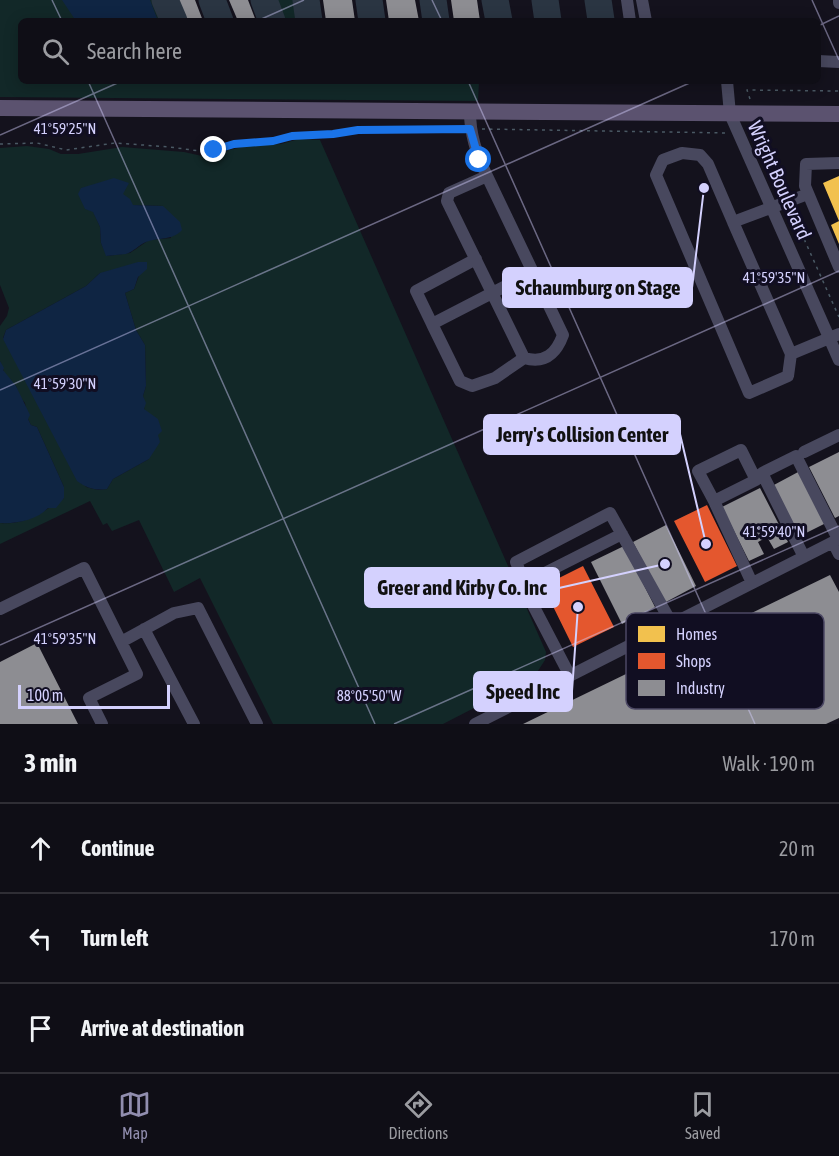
<!DOCTYPE html>
<html lang="en">
<head>
<meta charset="utf-8">
<style>
	body { margin:0; font-family:"Asap Condensed",sans-serif; background:#18171f; color:#f1f3f6 }
	.scale { position:absolute; left:18px; bottom:15px; width:152px; box-sizing:border-box; padding-left:6px; border:3px solid #d4d1fe; border-top:0; font-size:16px; line-height:21px; white-space:nowrap; color:#d4d1fe; -webkit-text-stroke:4px #110e22; paint-order:stroke }
	.stop { position:absolute; width:18px; height:18px; margin:-14px; border:4px solid #1a73e8; border-radius:50%; background:#fff }
	.stop.end { background:#1a73e8; border-color:#fff; box-shadow:0 2px 6px #0008 }
	.list { margin:0; padding:0; list-style:none }
	h2 { display:flex; justify-content:space-between; align-items:center; height:78px; margin:0; padding:0 24px; font-size:26px }
	h2 small { font-size:20px; font-weight:400; color:#9b9ca1 }
	.list li { display:grid; grid-template-columns:39px 1fr auto; gap:18px; align-items:center; box-sizing:border-box; height:90px; padding:0 24px; border-top:2px solid #2f2e35 }
	.list b { display:block; font-size:22px; white-space:nowrap }
	.list em { font-size:20px; font-style:normal; color:#9b9ca1 }
	.icon { flex:none; width:33px; height:33px; fill:none; stroke:currentColor; stroke-width:2; stroke-linecap:round; stroke-linejoin:round }
	.map { position:relative; flex:none; width:839px; height:724px; overflow:hidden }
	.search { position:absolute; background:#0f0e16; box-shadow:0 3px 15px #0003; left:18px; right:18px; top:18px; height:66px; display:flex; align-items:center; gap:15px; box-sizing:border-box; padding:0 21px; border-radius:9px; color:#9b9ca1; font-size:22px }
	.sheet { height:348px; background:#0f0e16 }
	nav { display:flex; justify-content:space-around; align-items:center; box-sizing:border-box; height:84px; border-top:2px solid #2f2e35; background:#0f0e16; font-size:16px; color:#9b9ca1 }
	nav a { display:grid; justify-items:center; gap:3px }
	nav .on { color:#918eaf }
	.map>svg:first-child { display:block }
	.green { fill:#122828; fill-rule:evenodd }
	.water { fill:#0f2543 }
	.homes { fill:#f2c14e }
	.shops { fill:#e4572e }
	.industry { fill:#8d8d92 }
	.lines { fill:none; stroke-linecap:round; stroke-linejoin:round }
	.taxiway { stroke:#2a3542; stroke-width:27 }
	.path { stroke:#4a5964; stroke-width:1.5; stroke-dasharray:3 4.5; stroke-linecap:butt }
	.minor { stroke:#48485e; stroke-width:12 }
	.major { stroke:#5b526f; stroke-width:16 }
	.route { stroke:#1a73e8; stroke-width:8 }
	.ticks { fill:none; stroke:#d4d1fe; stroke-width:1.5; stroke-opacity:0.45 }
	.labels { text-anchor:middle; dominant-baseline:central; stroke-width:6; stroke-linejoin:round; paint-order:stroke }
	.street-label { font-size:20px; fill:#d4d1fe; stroke:#110e22 }
	.key { fill:#110e22; stroke:#4c4864; stroke-width:1.5 }
	.key-label { font-size:16px; fill:#d4d1fe }
	.ticks-label { font-size:15px; text-anchor:middle; fill:#d4d1fe; stroke:#110e22; stroke-width:6; stroke-linejoin:round; paint-order:stroke }
	.leader { fill:none; stroke:#d4d1fe; stroke-width:2 }
	.callout-dot { fill:#d4d1fe; stroke:#110e22; stroke-width:2 }
	.callout { fill:#d4d1fe; stroke:#d4d1fe; stroke-width:2 }
	.callout-label { font-size:21px; text-anchor:middle; font-weight:bold; fill:#111 }
</style>
</head>
<body>
<div class="map">
<svg width="839" height="724" viewBox="0 0 839 724">
	<rect width="100%" height="100%" fill="#14121d"/>
	<path class="green" d="M 0,0 L 153,0 L 163,21 L 21,21 L 21,81 L 479,81 L 478,101 L 0,97 Z
		M 270,0 L 296,0 L 299,21 L 278,21 Z
		M 299,139 L 320,140 L 546,652 L 545,660 L 534,677 L 443,724 L 273,724 L 200,578 L 174,592 L 139,520 L 112,531 L 107,523 L 103,525 L 90,501 L 0,544 L 0,523 C 28,525 42,512 64,498 L 64,487 L 37,427 L 31,425 L 28,419 L 25,403 L 20,397 L 16,386 L 5,375 L 0,361 L 0,326 L 7,316 L 9,308 L 0,285 L 0,148 L 27,146 L 49,149 L 61,154 L 78,154 L 122,147 L 184,152 L 202,156 L 247,146 L 281,144 ZM 133,205 L 163,206 L 171,238 L 149,240 L 130,253 L 107,256 L 101,243 L 100,227 L 93,211 ZM 100,273 L 140,273 L 134,289 L 125,293 L 136,330 L 145,345 L 146,386 L 143,396 L 149,459 L 113,479 L 107,489 L 98,490 L 86,487 L 3,338 L 6,330 L 86,286 Z"/>
	<path class="water" d="M 62,0 L 150,0 L 158,21 L 76,21 Z
		M 114,178 L 129,183 L 123,194 L 130,199 L 133,205 L 163,206 L 180,222 L 182,230 C 172,241 159,237 146,242 C 139,245 133,252 126,254 C 119,255 113,255 106,256 L 101,243 L 100,227 L 93,212 L 85,209 L 78,194 L 81,188 Z
		M 138,262 L 147,262 L 147,269 L 138,277 L 134,289 L 125,293 L 136,330 L 145,345 L 146,386 L 143,396 L 146,403 L 144,409 L 158,419 L 162,431 L 158,435 L 160,442 L 149,459 L 113,479 L 107,489 C 95,491 87,488 77,481 L 3,339 L 6,330 L 86,286 L 100,273 Z
		M 0,361 L 4,368 L 3,370 L 16,386 L 30,415 L 28,419 L 31,425 L 37,427 L 64,487 L 64,498 L 56,508 L 48,508 C 37,520 16,524 0,523 Z"/>
	<path class="homes" d="M 839,176 L 839,244 L 831,225 L 839,221 L 823,183 Z"/>
	<path class="shops" d="M 707,505 L 737,566 L 705,582 L 674,521 Z
		M 583,566 L 614,627 L 573,647 L 543,586 Z"/>
	<path class="industry" d="M 178,0 L 195,0 L 203,21 L 186,21 Z
		M 229,0 L 248,0 L 256,21 L 238,21 Z
		M 323,0 L 352,0 L 355,21 L 326,21 Z
		M 386,0 L 415,0 L 419,21 L 389,21 Z
		M 451,0 L 477,0 L 480,21 L 454,21 Z
		M 839,452 L 839,516 L 835,518 L 809,467 Z
		M 800,471 L 826,523 L 798,537 L 772,486 Z
		M 760,488 L 788,542 L 774,549 L 767,537 L 758,542 L 764,554 L 749,561 L 722,507 Z
		M 666,525 L 696,586 L 664,603 L 633,542 Z
		M 624,546 L 655,607 L 622,624 L 591,562 Z
		M 830,575 L 839,592 L 839,718 L 826,724 L 523,724 Z
		M 37,643 L 78,724 L 0,724 L 0,662 Z"/>
	<g class="lines">
		<path class="taxiway" d="M 165,0 L 174,21
			M 212,0 L 220,21
			M 264,0 L 272,21
			M 306,0 L 309,21
			M 369,0 L 372,21
			M 433,0 L 436,21
			M 495,0 L 499,21
			M 545,0 L 548,21
			M 598,0 L 601,20"/>
		<path class="path" d="M 750,99 L 747,90 L 839,91
			M 759,126 L 764,138 L 766,141 L 784,191
			M 482,129 L 726,133
			M 752,137 L 764,138
			M 0,144 L 37,143 L 66,150 L 115,143 L 170,147 L 207,152 L 234,144 L 273,141 L 292,136 L 333,134 L 358,130 L 459,129
			M 792,212 L 839,317"/>
		<path class="minor" d="M 627,0 L 630,21
			M 642,0 L 646,21
			M 839,0 L 839,3
			M 818,61 L 839,62
			M 727,81 L 730,114 L 839,360
			M 470,112 C 470,135 477,156 487,176 L 563,335 C 556,354 545,364 524,358 L 447,201 L 449,193 L 487,176
			M 839,163 L 806,164 L 805,186 L 839,267
			M 808,194 L 733,222 L 791,354 L 839,334
			M 733,222 L 708,164 L 700,155 L 682,153 L 663,160 L 656,175 L 749,393 L 788,376 L 791,354
			M 476,259 L 416,291 L 432,324 L 533,272
			M 432,324 L 460,381 L 472,386 L 495,378 L 524,358
			M 804,452 L 839,435
			M 714,501 L 698,471 L 741,450 L 756,480 L 714,501 L 752,583
			M 833,542 L 839,554
			M 804,557 L 762,473 L 796,456 L 838,539
			M 525,583 L 622,534
			M 0,609 L 84,568 L 137,674 L 89,698 L 102,724
			M 144,629 L 194,724
			M 121,642 L 174,613 L 198,608 L 257,724
			M 570,676 L 534,607 L 516,562 L 610,513 L 672,624
			M 475,724 L 839,539"/>
		<path class="major" d="M 0,108 L 839,114"/>
	</g>
	<g class="lines">
		<path class="route" d="M 214,150 L 234,144 L 273,141 L 292,136 L 333,134 L 358,130 L 470,129 L 479,160"/>
	</g>
	<path class="ticks" d="M 52,0 L 62,21M 432,0 L 442,21M 812,0 L 839,60M 257,21 L 304,0M 818,26 L 839,16M 88,81 L 375,724M 468,81 L 755,724M 0,135 L 122,81M 0,390 L 694,81M 0,645 L 839,271M 394,724 L 839,526"/>
	<g class="labels">
		<g class="street-label">
			<text transform="translate(780 180) rotate(66)">Wright Boulevard</text>
		</g>
	</g>
	<rect x="626" y="613" width="198" height="96" rx="9" class="key"/>
	<rect x="638" y="626" width="27" height="16" fill="#f2c14e"/>
	<rect x="638" y="653" width="27" height="16" fill="#e4572e"/>
	<rect x="638" y="680" width="27" height="16" fill="#8d8d92"/>
	<g class="key-label">
		<text x="676" y="640">Homes</text>
		<text x="676" y="667">Shops</text>
		<text x="676" y="694">Industry</text>
	</g>
	<g class="ticks-label">
		<text x="65" y="134">41°59'25"N</text>
		<text x="774" y="283">41°59'35"N</text>
		<text x="65" y="389">41°59'30"N</text>
		<text x="774" y="537">41°59'40"N</text>
		<text x="65" y="644">41°59'35"N</text>
		<text x="369" y="701">88°05'50"W</text>
	</g>
	<path class="leader" d="M704 188L692 288M706 544L680 434M665 564L559 588M578 607L572 691"/>
	<g class="callout-dot">
		<circle cx="704" cy="188" r="6"/>
		<circle cx="706" cy="544" r="6"/>
		<circle cx="665" cy="564" r="6"/>
		<circle cx="578" cy="607" r="6"/>
	</g>
	<g class="callout">
		<rect x="503" y="268" width="189" height="39" rx="6"/>
		<rect x="484" y="415" width="196" height="39" rx="6"/>
		<rect x="365" y="568" width="194" height="39" rx="6"/>
		<rect x="474" y="672" width="98" height="39" rx="6"/>
	</g>
	<g class="callout-label">
		<text x="598" y="295">Schaumburg on Stage</text>
		<text x="582" y="442">Jerry's Collision Center</text>
		<text x="462" y="595">Greer and Kirby Co. Inc</text>
		<text x="523" y="699">Speed Inc</text>
	</g>
</svg>
<div class="scale">100 m</div>
<div class="stop" style="left:479px;top:160px"></div>
<div class="stop end" style="left:214px;top:150px"></div>
<div class="search"><svg class="icon" aria-label="search" viewBox="0 0 24 24"><circle cx="10" cy="10" r="6"/><path d="M15 15l6 6"/></svg>Search here</div>
</div>
<section class="sheet">
<h2>3 min<small>Walk · 190 m</small></h2>
<ul class="list">
<li><svg class="icon" aria-label="ahead" viewBox="0 0 24 24"><path d="M12 20V5M6 11l6-6 6 6"/></svg><div><b>Continue</b></div><em>20 m</em></li>
<li><svg class="icon" aria-label="left" viewBox="0 0 24 24"><path d="M17 20v-9H6M10 6l-5 5 5 5"/></svg><div><b>Turn left</b></div><em>170 m</em></li>
<li><svg class="icon" aria-label="arrive" viewBox="0 0 24 24"><path d="M6 21V4h12l-3 4 3 4H6"/></svg><div><b>Arrive at destination</b></div></li>
</ul>
</section>
<nav>
<a class="on"><svg class="icon" aria-label="map" viewBox="0 0 24 24"><path d="M3 6l6-2 6 2 6-2v14l-6 2-6-2-6 2zM9 4v14M15 6v14"/></svg>Map</a>
<a><svg class="icon" aria-label="directions" viewBox="0 0 24 24"><path d="M12 3l9 9-9 9-9-9zM9 14v-3h6M13 9l2 2-2 2"/></svg>Directions</a>
<a><svg class="icon" aria-label="saved" viewBox="0 0 24 24"><path d="M7 4h10v16l-5-4-5 4z"/></svg>Saved</a>
</nav>
</body>
</html>
